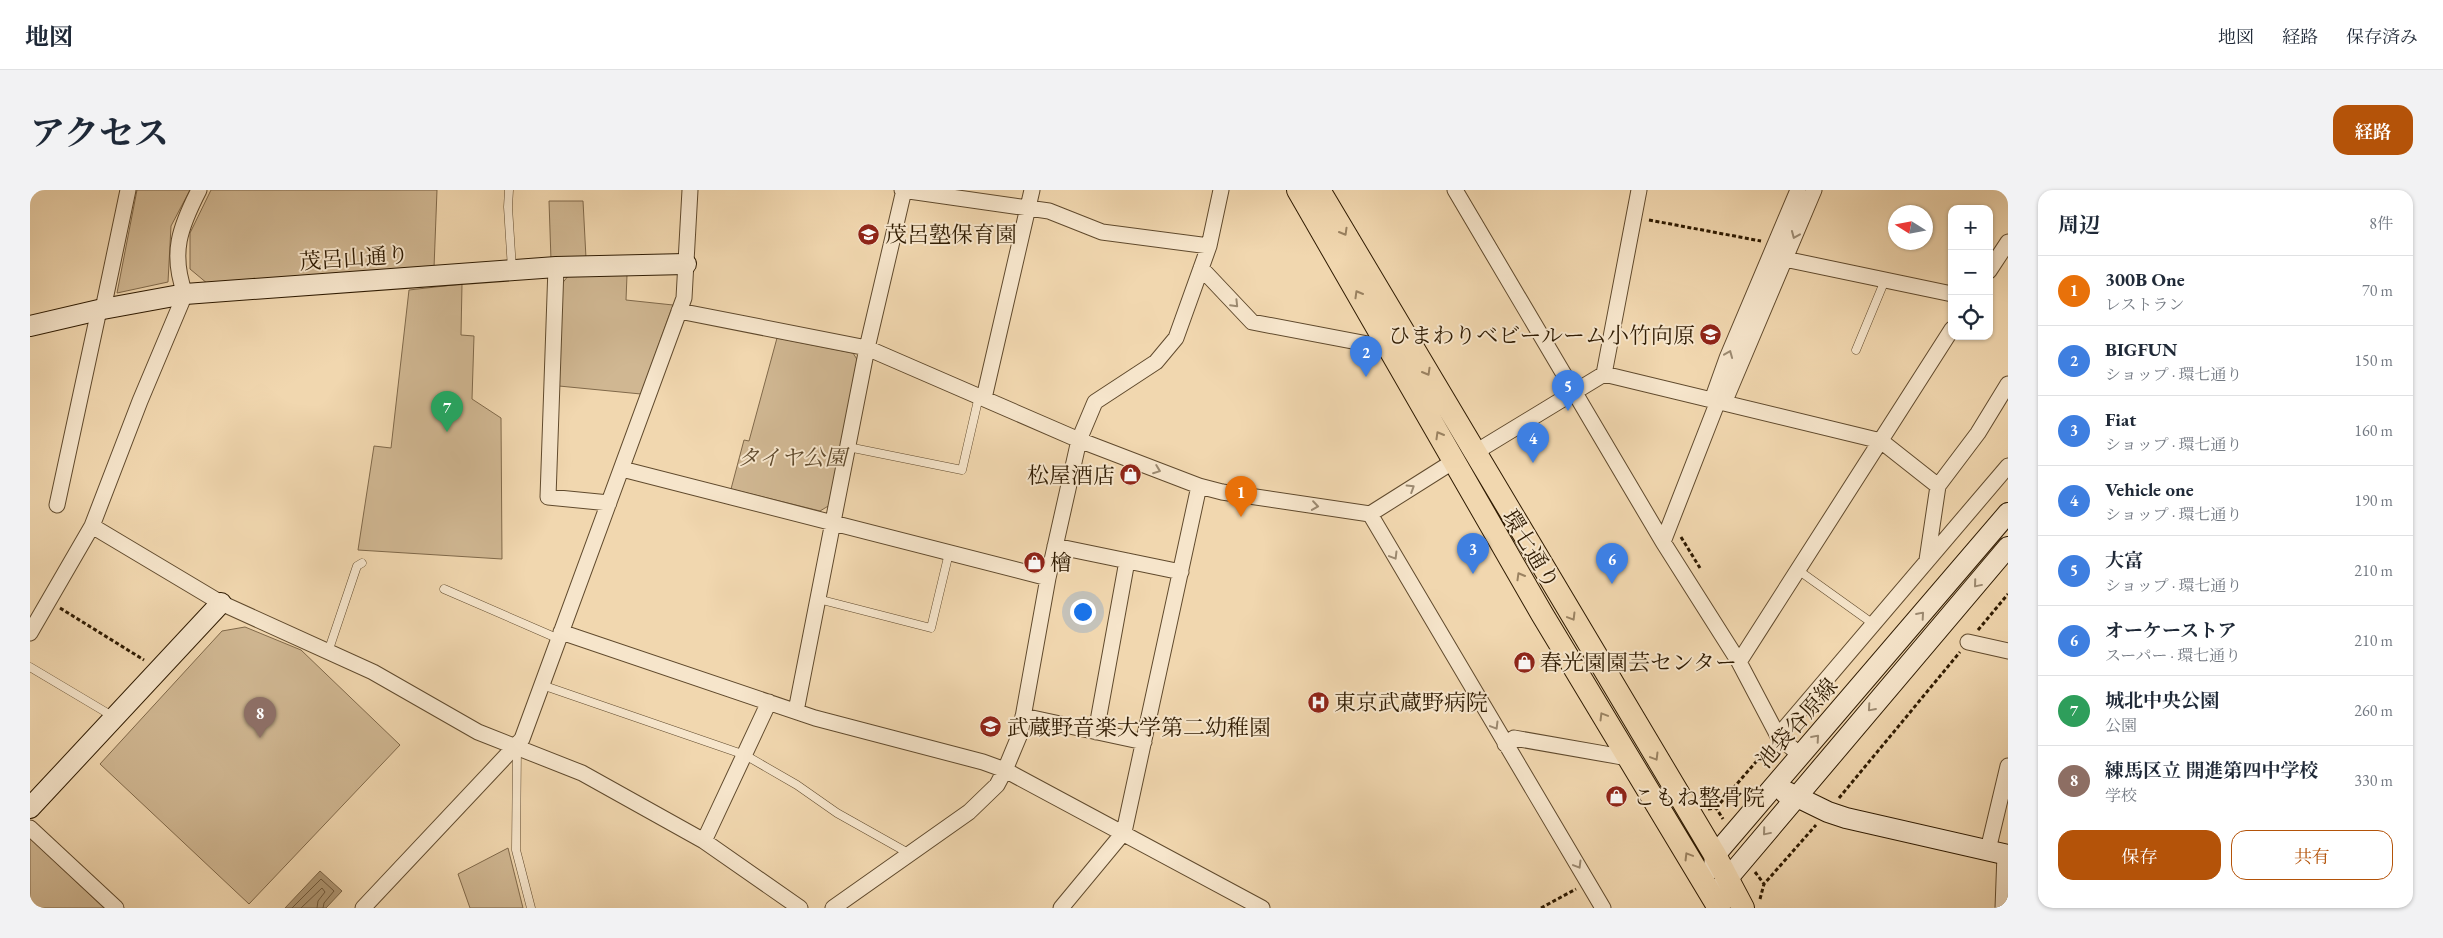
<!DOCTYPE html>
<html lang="ja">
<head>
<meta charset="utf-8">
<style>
	body { margin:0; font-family:"EB Garamond","Noto Serif JP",serif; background:#f2f2f3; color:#1f2937 }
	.controls { position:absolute; right:15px; top:15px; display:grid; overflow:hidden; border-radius:10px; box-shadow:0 1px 4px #0004 }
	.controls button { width:45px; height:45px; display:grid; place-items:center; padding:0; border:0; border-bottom:1px solid #e0e1e3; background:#fff; color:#1f2937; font:25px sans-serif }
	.compass { position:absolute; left:1858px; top:15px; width:45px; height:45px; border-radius:50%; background:#fff; box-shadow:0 1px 4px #0004; rotate:281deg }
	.you { position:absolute; left:1052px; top:421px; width:18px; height:18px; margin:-12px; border:4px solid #fff; border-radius:50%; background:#1a73e8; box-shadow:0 0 0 8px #1a73e833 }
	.badge { display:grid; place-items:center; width:32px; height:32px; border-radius:50%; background:#b45309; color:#fff; font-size:16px; font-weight:700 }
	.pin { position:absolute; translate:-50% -41px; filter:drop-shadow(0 1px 2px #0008) }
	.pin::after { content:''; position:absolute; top:26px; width:18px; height:15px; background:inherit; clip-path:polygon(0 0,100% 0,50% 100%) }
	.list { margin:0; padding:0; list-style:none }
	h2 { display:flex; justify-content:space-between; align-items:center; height:65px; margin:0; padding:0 20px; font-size:21px }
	h2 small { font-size:16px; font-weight:400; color:#747a83 }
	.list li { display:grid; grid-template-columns:32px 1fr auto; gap:15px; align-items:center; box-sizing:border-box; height:70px; padding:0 20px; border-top:1px solid #e0e1e3 }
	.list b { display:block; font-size:19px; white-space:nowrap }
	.list p { margin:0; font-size:16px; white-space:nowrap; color:#747a83 }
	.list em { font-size:16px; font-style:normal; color:#747a83 }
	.actions { display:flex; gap:10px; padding:15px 20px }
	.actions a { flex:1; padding:11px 0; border:1px solid #b45309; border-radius:15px; text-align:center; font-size:18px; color:#b45309 }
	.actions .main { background:#b45309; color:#fff }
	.icon { flex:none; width:28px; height:28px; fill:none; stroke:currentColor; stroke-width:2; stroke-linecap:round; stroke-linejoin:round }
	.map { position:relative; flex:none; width:1978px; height:718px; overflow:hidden; border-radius:15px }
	header { display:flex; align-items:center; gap:30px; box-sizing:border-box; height:70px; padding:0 25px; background:#fff; border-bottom:1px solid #e0e1e3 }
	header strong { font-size:24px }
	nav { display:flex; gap:28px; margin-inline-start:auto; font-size:18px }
	.intro { display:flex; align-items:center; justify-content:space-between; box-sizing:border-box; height:120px; padding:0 30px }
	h1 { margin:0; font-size:35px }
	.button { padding:12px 22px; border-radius:15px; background:#b45309; color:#fff; font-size:18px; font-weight:700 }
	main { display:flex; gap:30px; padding:0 30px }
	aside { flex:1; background:#fff; border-radius:15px; box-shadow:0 1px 4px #0004 }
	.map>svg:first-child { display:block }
	.green { fill:#d0b792; stroke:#80694a }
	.water { fill:#af9774; stroke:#7c6546 }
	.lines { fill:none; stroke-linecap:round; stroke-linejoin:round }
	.shore { stroke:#6f593b; stroke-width:1 }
	.lane-casing { stroke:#604a2d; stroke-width:9 }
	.street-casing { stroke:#604a2d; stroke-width:17 }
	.secondary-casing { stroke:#2f1b02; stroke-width:22 }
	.primary-casing { stroke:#2f1b02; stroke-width:24 }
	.path { stroke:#2f1b02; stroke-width:3; stroke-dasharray:4 2.5; stroke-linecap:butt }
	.lane { stroke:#f6e5cb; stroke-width:8 }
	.street { stroke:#f6e5cb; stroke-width:15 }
	.secondary { stroke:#f6e5cb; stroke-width:20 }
	.primary { stroke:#f1d7af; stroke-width:22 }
	.oneway { stroke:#9a8261 }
	.oneway2 { stroke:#9c8a71 }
	.labels { text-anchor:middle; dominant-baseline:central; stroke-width:4; stroke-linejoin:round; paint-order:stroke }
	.poi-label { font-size:22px; fill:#2f1b02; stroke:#f6e5cb; text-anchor:start }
	.street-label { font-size:22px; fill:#2f1b02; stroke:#f6e5cb }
	.park-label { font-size:22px; font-style:italic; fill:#5f4a2d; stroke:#f6e5cb }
</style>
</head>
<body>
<header>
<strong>地図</strong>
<nav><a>地図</a><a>経路</a><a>保存済み</a></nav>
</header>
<div class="intro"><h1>アクセス</h1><a class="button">経路</a></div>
<main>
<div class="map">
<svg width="1978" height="718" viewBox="0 0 1978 718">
	<rect width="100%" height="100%" fill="#f1d7af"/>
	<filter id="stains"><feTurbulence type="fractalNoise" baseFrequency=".004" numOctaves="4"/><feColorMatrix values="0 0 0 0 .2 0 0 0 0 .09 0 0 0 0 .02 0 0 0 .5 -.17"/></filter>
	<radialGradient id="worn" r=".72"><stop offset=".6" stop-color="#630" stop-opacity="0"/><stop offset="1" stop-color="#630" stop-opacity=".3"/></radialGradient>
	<path class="green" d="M 107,0 L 160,0 L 141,36 L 138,92 L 87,103 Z
		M 181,0 L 407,0 L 404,78 L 178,94 L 160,79 L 160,43 Z
		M 519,11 L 553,11 L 556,68 L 521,70 Z
		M 597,85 L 596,110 L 643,115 L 611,204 L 529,196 L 531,95 L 538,86 Z
		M 432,94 L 431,145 L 444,146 L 442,209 L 471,228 L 472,369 L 328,360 L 344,256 L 361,258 L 379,100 Z
		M 747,148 L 823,163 L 828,171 L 800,315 L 790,321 L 701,299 L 714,250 L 719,251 Z
		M 215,437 L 271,460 L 370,555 L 219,714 L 70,574 L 192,441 Z
		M 0,648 L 74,718 L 0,718 Z
		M 478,658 L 493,718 L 440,718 L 428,684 Z"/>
	<path class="water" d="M 290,681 L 312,701 L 296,718 L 255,718 Z"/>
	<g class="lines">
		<path class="shore" d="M 262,718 L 291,689 L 304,701 L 294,713 L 293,718
			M 271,718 L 292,698 L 295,702 L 288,711 L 287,718"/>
		<defs>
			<path id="lane" d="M 479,0 L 478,17 L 482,79
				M 1826,160 L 1855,90
				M 818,257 L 932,280 L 949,206
				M 1768,380 L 1842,433
				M 414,399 L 529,449
				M 788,409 L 901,438 L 919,363
				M 298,462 L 327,376 L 332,373
				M 0,477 L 84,527
				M 512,495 L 715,565 L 767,595 L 807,623 L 880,664
				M 487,557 L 486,660 L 501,718"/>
			<path id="street" d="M 872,0 L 1019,21 L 1072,42 L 1179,56
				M 1425,0 L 1633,352 L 1709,472 L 1748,546 L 1770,565
				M 1745,67 L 1922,104
				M 526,77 L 518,307 L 579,313
				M 1171,78 L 1222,132 L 1359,158
				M 1959,81 L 1978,52
				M 73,119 L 98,0
				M 649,121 L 837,158 L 1049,250 L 1169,296 L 1192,302 L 1340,324 L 1424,271
				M 1574,184 L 1609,0
				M 954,208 L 1002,0
				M 1682,210 L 1697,168 L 1768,0
				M 1694,213 L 1784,0
				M 1444,263 L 1574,184 L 1851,251 L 1908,296
				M 592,279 L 1018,388
				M 27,315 L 69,120
				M 1340,324 L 1573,718
				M 62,336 L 191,413 L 343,482 L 448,542 L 552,583 L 674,651 L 770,718
				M 1633,352 L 1688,211
				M 1025,356 L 1151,382
				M 1897,370 L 1908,296 L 1948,243 L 1978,194
				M 531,442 L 785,528 L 953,572 L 975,580 L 1232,718
				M 0,443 L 62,336 L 110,211 L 155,104 C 140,63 150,37 169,0
				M 1938,452 L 1978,461
				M 1709,472 L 1922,139
				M 766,521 L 837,158 L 874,0
				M 993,526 L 1114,552
				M 1066,542 L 1097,371
				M 1748,546 L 1978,276
				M 1475,554 L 1484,548 L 1598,568
				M 0,638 L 86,718
				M 674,651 L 739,512
				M 1958,660 L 1978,576
				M 333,718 L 492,549 L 654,108 L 660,0
				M 803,718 L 939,622 L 967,595 L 975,580 L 990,544 L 1018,388 L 1049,250 L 1065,212 L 1126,172 L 1146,148 L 1179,56 L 1191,0
				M 1031,718 L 1094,642 L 1169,296
				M 1973,718 L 1975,664"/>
			<path id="secondary" d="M 0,136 L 73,119 L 155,104 L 526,77 L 656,74
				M 1755,603 L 1757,602 L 1798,622 L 1816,628 L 1978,665
				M 0,618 L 191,413
				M 1684,678 L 1685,665 L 1978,323
				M 1688,700 L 1978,357"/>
			<path id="primary" d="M 1268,0 L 1512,424 L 1689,718
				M 1289,0 L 1685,665 L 1713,718"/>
		</defs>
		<use href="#lane" class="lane-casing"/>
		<use href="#street" class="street-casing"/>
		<use href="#secondary" class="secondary-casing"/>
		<use href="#primary" class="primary-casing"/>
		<path class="path" d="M 1619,30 L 1731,51
			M 1651,347 L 1670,378
			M 30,418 L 114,470
			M 1948,440 L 1978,404
			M 1809,608 L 1930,462
			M 1686,618 L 1738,558
			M 1678,619 L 1686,618 L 1693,629
			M 1725,682 L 1734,694
			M 1730,709 L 1734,694 L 1786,635
			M 1511,718 L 1546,699"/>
		<use href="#lane" class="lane"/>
		<use href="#street" class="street"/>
		<use href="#secondary" class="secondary"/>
		<use href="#primary" class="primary"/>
	</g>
	<defs><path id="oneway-chevron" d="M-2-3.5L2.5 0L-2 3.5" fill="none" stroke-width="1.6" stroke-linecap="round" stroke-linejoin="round" transform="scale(1.25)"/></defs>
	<g class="oneway">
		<use href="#oneway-chevron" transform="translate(1314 42) rotate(60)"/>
		<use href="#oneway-chevron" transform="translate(1328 104) rotate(-120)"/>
		<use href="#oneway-chevron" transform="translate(1397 182) rotate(60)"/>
		<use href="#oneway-chevron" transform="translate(1409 245) rotate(-120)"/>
		<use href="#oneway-chevron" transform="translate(1490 386) rotate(-120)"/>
		<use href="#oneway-chevron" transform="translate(1542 427) rotate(59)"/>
		<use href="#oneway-chevron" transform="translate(1573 526) rotate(-121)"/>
		<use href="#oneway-chevron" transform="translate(1625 567) rotate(59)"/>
		<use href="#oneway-chevron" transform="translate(1658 666) rotate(-121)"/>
	</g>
	<g class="oneway2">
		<use href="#oneway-chevron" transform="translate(1765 45) rotate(113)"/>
		<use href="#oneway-chevron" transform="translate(1205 114) rotate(46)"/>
		<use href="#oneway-chevron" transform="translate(1699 164) rotate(-68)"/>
		<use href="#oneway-chevron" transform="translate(1127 280) rotate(21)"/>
		<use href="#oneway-chevron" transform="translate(1381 298) rotate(-32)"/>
		<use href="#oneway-chevron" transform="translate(1285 316) rotate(8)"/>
		<use href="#oneway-chevron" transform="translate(1364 366) rotate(59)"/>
		<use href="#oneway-chevron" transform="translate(1947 394) rotate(130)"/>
		<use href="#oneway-chevron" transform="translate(1891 425) rotate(-49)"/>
		<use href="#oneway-chevron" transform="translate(1841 518) rotate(131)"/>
		<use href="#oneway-chevron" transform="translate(1465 536) rotate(59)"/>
		<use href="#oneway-chevron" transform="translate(1786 548) rotate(-49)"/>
		<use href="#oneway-chevron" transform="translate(1736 642) rotate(130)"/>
		<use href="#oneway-chevron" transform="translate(1548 675) rotate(59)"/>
	</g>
	<defs>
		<symbol id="school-disc" viewBox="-11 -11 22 22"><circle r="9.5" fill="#8f2418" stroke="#f6e5cb"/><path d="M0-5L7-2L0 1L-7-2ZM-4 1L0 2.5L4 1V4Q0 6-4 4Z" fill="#fff"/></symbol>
		<symbol id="shop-disc" viewBox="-11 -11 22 22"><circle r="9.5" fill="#8f2418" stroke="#f6e5cb"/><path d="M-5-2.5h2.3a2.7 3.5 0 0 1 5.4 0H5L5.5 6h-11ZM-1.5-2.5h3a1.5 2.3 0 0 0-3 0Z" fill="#fff"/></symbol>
		<symbol id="hospital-disc" viewBox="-11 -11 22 22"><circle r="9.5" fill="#8f2418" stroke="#f6e5cb"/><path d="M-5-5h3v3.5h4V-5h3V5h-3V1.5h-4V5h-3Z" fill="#fff"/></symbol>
	</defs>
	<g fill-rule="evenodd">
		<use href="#school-disc" x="826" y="32" width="25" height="25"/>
		<use href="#school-disc" x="1668" y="132" width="25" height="25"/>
		<use href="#shop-disc" x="1088" y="272" width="25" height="25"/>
		<use href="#shop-disc" x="992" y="360" width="25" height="25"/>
		<use href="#shop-disc" x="1482" y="460" width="25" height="25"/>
		<use href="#hospital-disc" x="1276" y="500" width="25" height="25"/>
		<use href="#school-disc" x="948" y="524" width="25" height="25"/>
		<use href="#shop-disc" x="1574" y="594" width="25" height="25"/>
	</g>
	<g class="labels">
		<g class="poi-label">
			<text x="855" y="44">茂呂塾保育園</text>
			<text x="1665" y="145" text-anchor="end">ひまわりベビールーム小竹向原</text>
			<text x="1085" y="285" text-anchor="end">松屋酒店</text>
			<text x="1020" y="372">檜</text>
			<text x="1510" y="472">春光園園芸センター</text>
			<text x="1304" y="512">東京武蔵野病院</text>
			<text x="977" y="537">武蔵野音楽大学第二幼稚園</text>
			<text x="1603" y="607">こもね整骨院</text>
		</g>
		<g class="street-label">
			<text transform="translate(324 68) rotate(-4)">茂呂山通り</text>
			<text transform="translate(1501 359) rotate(59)">環七通り</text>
			<text transform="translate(1767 533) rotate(-49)">池袋谷原線</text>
		</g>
		<g class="park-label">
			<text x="762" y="267">タイヤ公園</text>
		</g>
	</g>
	<rect width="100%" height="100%" filter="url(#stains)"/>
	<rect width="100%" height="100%" fill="url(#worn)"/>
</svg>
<div class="controls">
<button>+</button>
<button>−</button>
<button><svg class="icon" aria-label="locate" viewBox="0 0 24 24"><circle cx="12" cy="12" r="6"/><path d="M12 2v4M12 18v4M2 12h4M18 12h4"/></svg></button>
</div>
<svg class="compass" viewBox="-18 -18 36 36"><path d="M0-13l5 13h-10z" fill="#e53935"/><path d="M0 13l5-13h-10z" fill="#747a83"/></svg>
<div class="you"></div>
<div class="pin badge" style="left:1211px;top:327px;background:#e8710a">1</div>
<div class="pin badge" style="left:1336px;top:187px;background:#3f7fe0">2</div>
<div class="pin badge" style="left:1443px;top:384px;background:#3f7fe0">3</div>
<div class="pin badge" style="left:1503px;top:273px;background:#3f7fe0">4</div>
<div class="pin badge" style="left:1538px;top:221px;background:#3f7fe0">5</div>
<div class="pin badge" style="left:1582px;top:394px;background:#3f7fe0">6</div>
<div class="pin badge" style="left:417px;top:242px;background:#2e9e5b">7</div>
<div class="pin badge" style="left:230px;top:548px;background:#8d6e63">8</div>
</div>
<aside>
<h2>周辺<small>8件</small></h2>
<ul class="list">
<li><span class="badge" style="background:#e8710a">1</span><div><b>300B One</b><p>レストラン</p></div><em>70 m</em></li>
<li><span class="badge" style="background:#3f7fe0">2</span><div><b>BIGFUN</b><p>ショップ · 環七通り</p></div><em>150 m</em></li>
<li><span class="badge" style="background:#3f7fe0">3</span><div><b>Fiat</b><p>ショップ · 環七通り</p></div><em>160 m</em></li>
<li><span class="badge" style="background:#3f7fe0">4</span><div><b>Vehicle one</b><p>ショップ · 環七通り</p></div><em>190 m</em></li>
<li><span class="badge" style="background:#3f7fe0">5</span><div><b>大富</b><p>ショップ · 環七通り</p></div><em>210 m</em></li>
<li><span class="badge" style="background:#3f7fe0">6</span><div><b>オーケーストア</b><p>スーパー · 環七通り</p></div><em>210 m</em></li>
<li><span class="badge" style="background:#2e9e5b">7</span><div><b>城北中央公園</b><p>公園</p></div><em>260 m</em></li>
<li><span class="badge" style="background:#8d6e63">8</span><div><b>練馬区立 開進第四中学校</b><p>学校</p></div><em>330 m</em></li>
</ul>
<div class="actions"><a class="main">保存</a><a>共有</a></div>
</aside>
</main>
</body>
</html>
